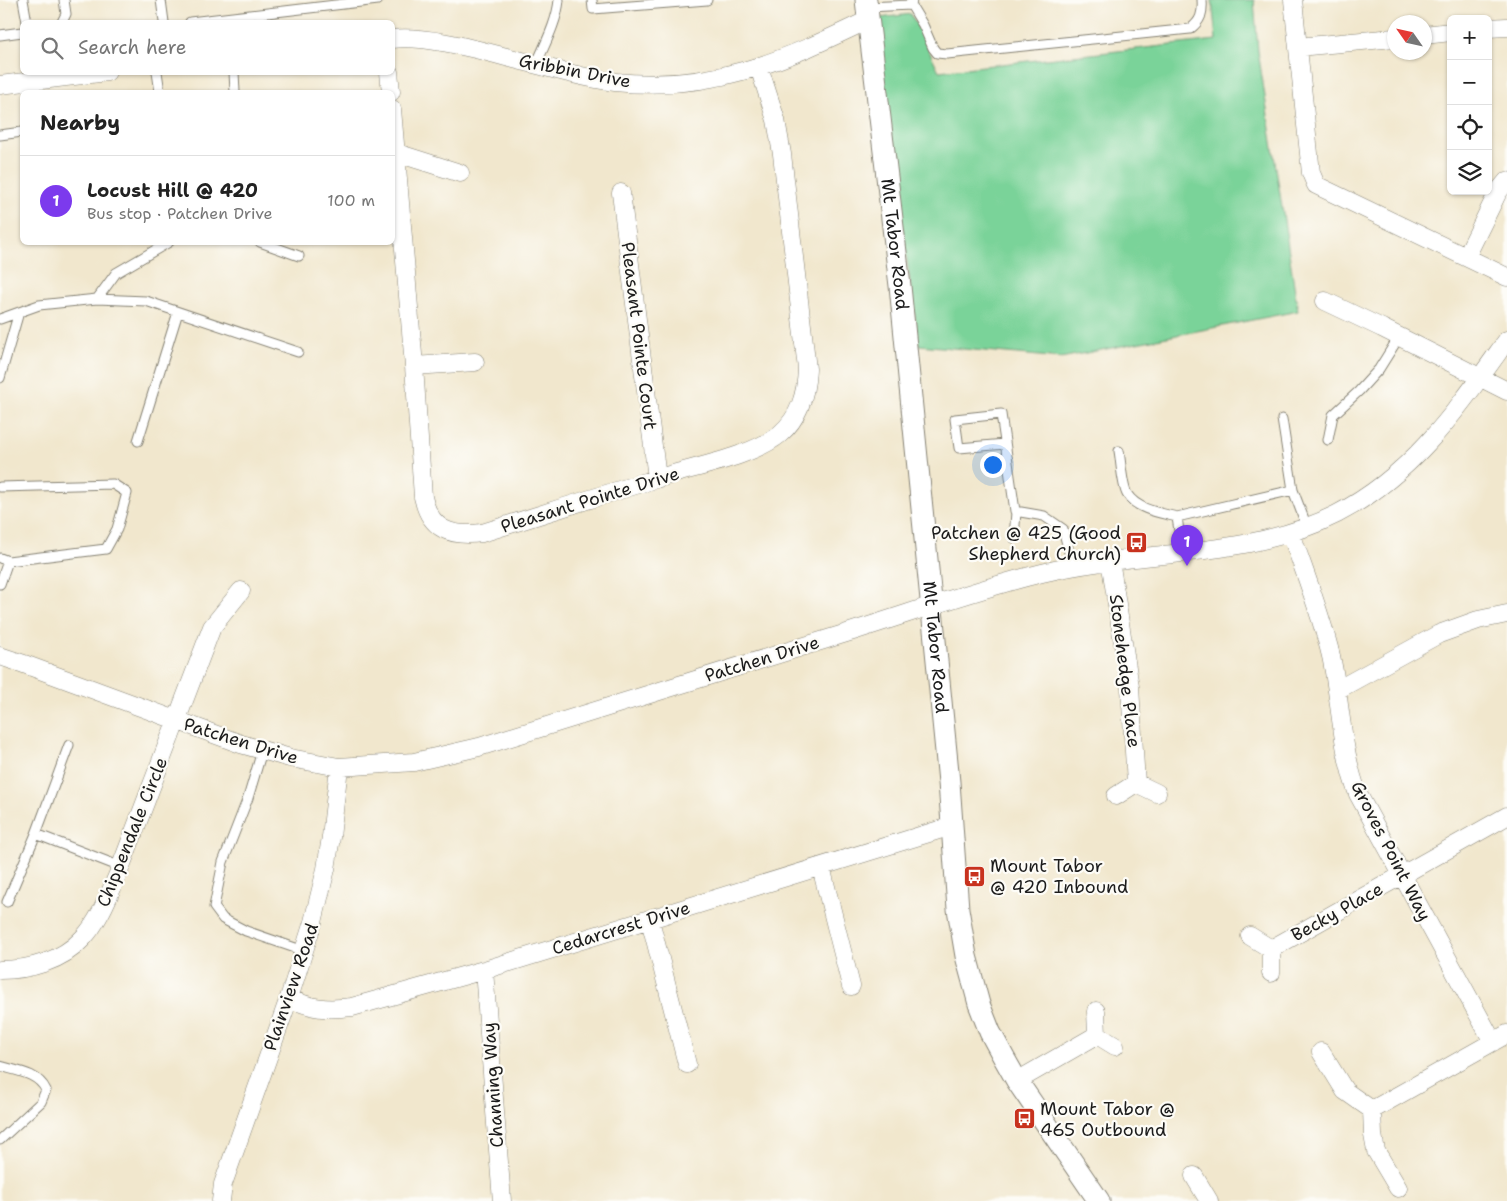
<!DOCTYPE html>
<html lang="en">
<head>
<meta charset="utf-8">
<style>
	body { margin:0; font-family:"Shantell Sans",sans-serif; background:#f2f2f2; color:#222 }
	.controls { position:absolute; right:15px; top:15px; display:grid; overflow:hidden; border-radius:8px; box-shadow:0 1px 4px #0004 }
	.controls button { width:45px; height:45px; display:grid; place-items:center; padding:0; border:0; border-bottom:1px solid #e0e0e0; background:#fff; color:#222; font:25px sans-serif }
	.compass { position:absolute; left:1387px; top:15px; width:45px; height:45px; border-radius:50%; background:#fff; box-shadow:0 1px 4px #0004; rotate:304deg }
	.you { position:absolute; left:992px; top:464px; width:18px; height:18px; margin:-12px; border:4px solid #fff; border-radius:50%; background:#1a73e8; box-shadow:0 0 0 8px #1a73e833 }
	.badge { display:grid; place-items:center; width:32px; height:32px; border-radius:50%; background:#7c3aed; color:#fff; font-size:16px; font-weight:700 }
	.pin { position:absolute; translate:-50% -41px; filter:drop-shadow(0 1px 2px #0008) }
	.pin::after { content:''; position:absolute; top:26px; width:18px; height:15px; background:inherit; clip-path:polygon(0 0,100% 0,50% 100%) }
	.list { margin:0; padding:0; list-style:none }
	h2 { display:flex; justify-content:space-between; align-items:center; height:65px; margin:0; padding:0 20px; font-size:21px }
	h2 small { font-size:16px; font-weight:400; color:#767676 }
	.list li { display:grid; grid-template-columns:32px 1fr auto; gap:15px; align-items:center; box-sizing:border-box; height:90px; padding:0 20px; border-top:1px solid #e0e0e0 }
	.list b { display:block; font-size:19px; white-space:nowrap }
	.list p { margin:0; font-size:16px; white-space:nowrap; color:#767676 }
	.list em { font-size:16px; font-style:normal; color:#767676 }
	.icon { flex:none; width:28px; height:28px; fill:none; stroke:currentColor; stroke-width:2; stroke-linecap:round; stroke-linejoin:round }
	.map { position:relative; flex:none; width:1507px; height:1201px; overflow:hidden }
	.search { position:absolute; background:#fff; box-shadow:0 1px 4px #0004; left:20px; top:20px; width:375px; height:55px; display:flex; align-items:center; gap:12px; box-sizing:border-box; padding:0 18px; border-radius:8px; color:#767676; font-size:19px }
	.panel { position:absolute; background:#fff; box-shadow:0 1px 4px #0004; left:20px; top:90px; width:375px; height:155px; border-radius:8px }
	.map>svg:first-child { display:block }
	.green { fill:#7ad399; stroke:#4b785a }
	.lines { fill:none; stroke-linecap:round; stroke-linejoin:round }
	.service-casing { stroke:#868274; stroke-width:11 }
	.minor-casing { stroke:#868274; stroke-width:19 }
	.tertiary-casing { stroke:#868274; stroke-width:23 }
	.service { stroke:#fff; stroke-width:9 }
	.minor { stroke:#fff; stroke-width:18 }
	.tertiary { stroke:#fff; stroke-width:21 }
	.labels { text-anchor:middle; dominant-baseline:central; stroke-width:4.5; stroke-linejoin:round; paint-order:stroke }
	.street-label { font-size:18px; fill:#1c1c1c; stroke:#fdfcf7 }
	.poi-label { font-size:18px; fill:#1c1c1c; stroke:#fdfcf7; text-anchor:start }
</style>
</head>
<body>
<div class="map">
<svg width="1507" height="1201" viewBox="0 0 1507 1201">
	<rect width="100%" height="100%" fill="#fdfcf7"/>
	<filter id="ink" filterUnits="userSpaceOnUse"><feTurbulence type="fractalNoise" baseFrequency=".02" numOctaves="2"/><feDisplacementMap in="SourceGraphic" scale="10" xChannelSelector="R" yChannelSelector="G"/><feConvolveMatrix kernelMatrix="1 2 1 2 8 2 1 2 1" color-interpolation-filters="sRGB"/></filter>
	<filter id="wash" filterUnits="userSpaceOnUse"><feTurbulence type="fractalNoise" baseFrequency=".0096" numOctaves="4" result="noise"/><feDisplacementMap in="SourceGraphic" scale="20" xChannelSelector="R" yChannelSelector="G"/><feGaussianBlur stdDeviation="1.12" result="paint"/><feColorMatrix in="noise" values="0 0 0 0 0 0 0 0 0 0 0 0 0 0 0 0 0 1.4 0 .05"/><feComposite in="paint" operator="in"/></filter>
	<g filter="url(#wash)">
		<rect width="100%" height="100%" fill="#f1e7cd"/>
		<path class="green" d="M 1212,0 L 1254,0 L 1258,51 L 1298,311 L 1061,358 L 919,345 L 874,28 L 880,18 L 911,14 L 939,71 L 1216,40 Z"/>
	</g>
	<g filter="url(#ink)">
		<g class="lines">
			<defs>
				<path id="service" d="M 23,0 L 27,22
					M 161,0 L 164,22
					M 592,0 L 593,9 L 707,0
					M 911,5 L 923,25 L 933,48 L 937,53 L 947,54 L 1190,29 C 1201,21 1203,13 1202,0
					M 867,7 L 911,5 L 912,0
					M 62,22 L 66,14 L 64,0
					M 190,22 L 378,0
					M 0,35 L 22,32
					M 536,65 C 545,44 557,22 559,0
					M 157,72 L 160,92
					M 234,72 L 235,92
					M 0,135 L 22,132
					M 260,242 L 299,256
					M 97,299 L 116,273 L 169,242
					M 0,319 L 39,305 L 97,299 L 146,301 L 298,352
					M 0,378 L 19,312
					M 1282,419 L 1293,490
					M 1328,440 L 1333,415 L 1359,391 L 1379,369 L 1399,337
					M 138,441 L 178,312
					M 1005,444 L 959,448 L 955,419 L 1001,414 L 1015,511 L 1044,516 L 1063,529 L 1073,567
					M 1119,451 C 1121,462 1122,485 1127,494 C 1137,510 1161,513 1177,517
					M 0,487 L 113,484 L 127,493 L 117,529 L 106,549 L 8,561 L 0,558
					M 1014,538 L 1016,512
					M 1182,552 L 1177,517 L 1293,490 L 1307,527
					M 0,584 L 8,561
					M 262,751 L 248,798 L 223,862 L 214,907 L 223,919 L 246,931 L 304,951
					M 36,834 L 69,745
					M 7,902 L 36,834 L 121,867
					M 0,1066 C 17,1071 38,1073 46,1090 L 41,1102 L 0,1140"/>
				<path id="minor" d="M 1293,0 L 1311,173 L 1316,185 L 1507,277
					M 1488,28 L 1507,27
					M 1424,35 L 1451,32
					M 392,39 C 431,34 495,55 534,64 C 560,71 588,79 615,82 C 712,92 783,61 868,20
					M 1298,47 L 1394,38
					M 389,72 L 391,92
					M 0,85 L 107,72
					M 392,109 L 414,366 L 423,497 C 430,530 451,537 482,533 C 540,515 598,496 656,479 C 693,467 752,457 780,434 C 800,417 806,394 807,369 L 782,154 L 776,120 L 759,67
					M 397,153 L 460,173
					M 621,193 L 657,478
					M 1466,257 L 1498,192 L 1507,181
					M 1325,301 L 1382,328 L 1507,391
					M 414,366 L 475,362
					M 1291,533 C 1305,574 1321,614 1331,656 C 1341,702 1341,750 1358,794 L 1493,1042
					M 1110,560 L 1130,687 L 1136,783
					M 0,656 L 24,664 L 241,744 L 290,758 L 339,767 L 414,762 L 479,747 C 603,709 726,670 850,632 C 914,612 977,589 1042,573 C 1139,549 1246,560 1337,514 C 1414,474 1458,408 1507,340
					M 1337,690 L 1439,634 L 1478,620 L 1507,614
					M 1116,796 L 1136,783 L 1157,793
					M 821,867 L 851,986
					M 650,920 L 687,1064
					M 1250,936 L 1271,949 L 1271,973
					M 1271,949 L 1507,816
					M 0,970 C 29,970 62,961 82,939 C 99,922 109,895 118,874 L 212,627 L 241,591
					M 484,970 L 502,1201
					M 289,998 C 312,1009 327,1010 352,1007 L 484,970 L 952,826
					M 1096,1011 L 1097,1035 L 1115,1046
					M 1321,1052 L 1345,1091 L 1372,1110 L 1373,1135 L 1376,1151 L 1398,1188
					M 1017,1081 L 1097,1035
					M 1372,1110 L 1507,1034
					M 1194,1176 L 1209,1201
					M 221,1201 L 223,1184 L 289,998 L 313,922 L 326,869 L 331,837 L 339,767"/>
				<g id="tertiary">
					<path id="s1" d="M 866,0 L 900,286 L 949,782 L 958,909 L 966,956 L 979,1004 L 990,1032 L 1004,1058 L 1017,1081 L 1099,1201"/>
				</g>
			</defs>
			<use href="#service" class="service-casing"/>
			<use href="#minor" class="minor-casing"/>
			<use href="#tertiary" class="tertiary-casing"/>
			<use href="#service" class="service"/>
			<use href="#minor" class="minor"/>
			<use href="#tertiary" class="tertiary"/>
		</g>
	</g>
	<defs>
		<symbol id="bus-square" viewBox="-11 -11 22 22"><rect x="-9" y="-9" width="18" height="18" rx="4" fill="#c8321e" stroke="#fdfcf7"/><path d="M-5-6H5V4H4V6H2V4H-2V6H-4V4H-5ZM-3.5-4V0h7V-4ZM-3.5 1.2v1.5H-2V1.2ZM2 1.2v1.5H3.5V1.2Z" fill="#fff"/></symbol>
	</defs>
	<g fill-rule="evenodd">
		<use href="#bus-square" x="1124" y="530" width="25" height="25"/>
		<use href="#bus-square" x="962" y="864" width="25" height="25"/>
		<use href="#bus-square" x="1012" y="1106" width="25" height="25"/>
	</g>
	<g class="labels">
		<g class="street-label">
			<text transform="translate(575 71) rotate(11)">Gribbin Drive</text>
			<text stroke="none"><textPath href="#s1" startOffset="246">Mt Tabor Road</textPath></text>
			<text transform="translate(639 336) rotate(83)">Pleasant Pointe Court</text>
			<text transform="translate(590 500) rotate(-17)">Pleasant Pointe Drive</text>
			<text stroke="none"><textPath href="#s1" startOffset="651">Mt Tabor Road</textPath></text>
			<text transform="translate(762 659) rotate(-17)">Patchen Drive</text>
			<text transform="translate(1125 671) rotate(83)">Stonehedge Place</text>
			<text transform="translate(241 741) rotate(17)">Patchen Drive</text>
			<text transform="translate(132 832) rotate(-68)">Chippendale Circle</text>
			<text transform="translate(1391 851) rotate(63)">Groves Point Way</text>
			<text transform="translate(1337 912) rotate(-29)">Becky Place</text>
			<text transform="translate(621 928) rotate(-17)">Cedarcrest Drive</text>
			<text transform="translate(291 987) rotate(-71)">Plainview Road</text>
			<text transform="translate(493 1085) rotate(-94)">Channing Way</text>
		</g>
		<g class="poi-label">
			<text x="1121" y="533" text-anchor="end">Patchen @ 425 (Good<tspan x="1121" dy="21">Shepherd Church)</tspan></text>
			<text x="990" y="866">Mount Tabor<tspan x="990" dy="21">@ 420 Inbound</tspan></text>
			<text x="1040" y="1109">Mount Tabor @<tspan x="1040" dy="21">465 Outbound</tspan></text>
		</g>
	</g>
</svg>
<div class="controls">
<button>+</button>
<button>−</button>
<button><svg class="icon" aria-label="locate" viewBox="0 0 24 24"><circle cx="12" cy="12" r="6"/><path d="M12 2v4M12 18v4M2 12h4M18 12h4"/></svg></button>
<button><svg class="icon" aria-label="layers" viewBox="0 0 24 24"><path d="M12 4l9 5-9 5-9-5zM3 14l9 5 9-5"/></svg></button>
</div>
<svg class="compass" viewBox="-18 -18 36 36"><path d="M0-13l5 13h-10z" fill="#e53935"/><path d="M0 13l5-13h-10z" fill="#767676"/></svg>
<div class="you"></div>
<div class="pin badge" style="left:1187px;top:566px">1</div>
<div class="search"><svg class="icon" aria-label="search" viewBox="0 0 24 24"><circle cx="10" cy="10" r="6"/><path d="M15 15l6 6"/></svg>Search here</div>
<section class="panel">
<h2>Nearby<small></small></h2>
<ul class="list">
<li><span class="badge">1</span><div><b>Locust Hill @ 420</b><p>Bus stop · Patchen Drive</p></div><em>100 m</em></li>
</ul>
</section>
</div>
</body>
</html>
